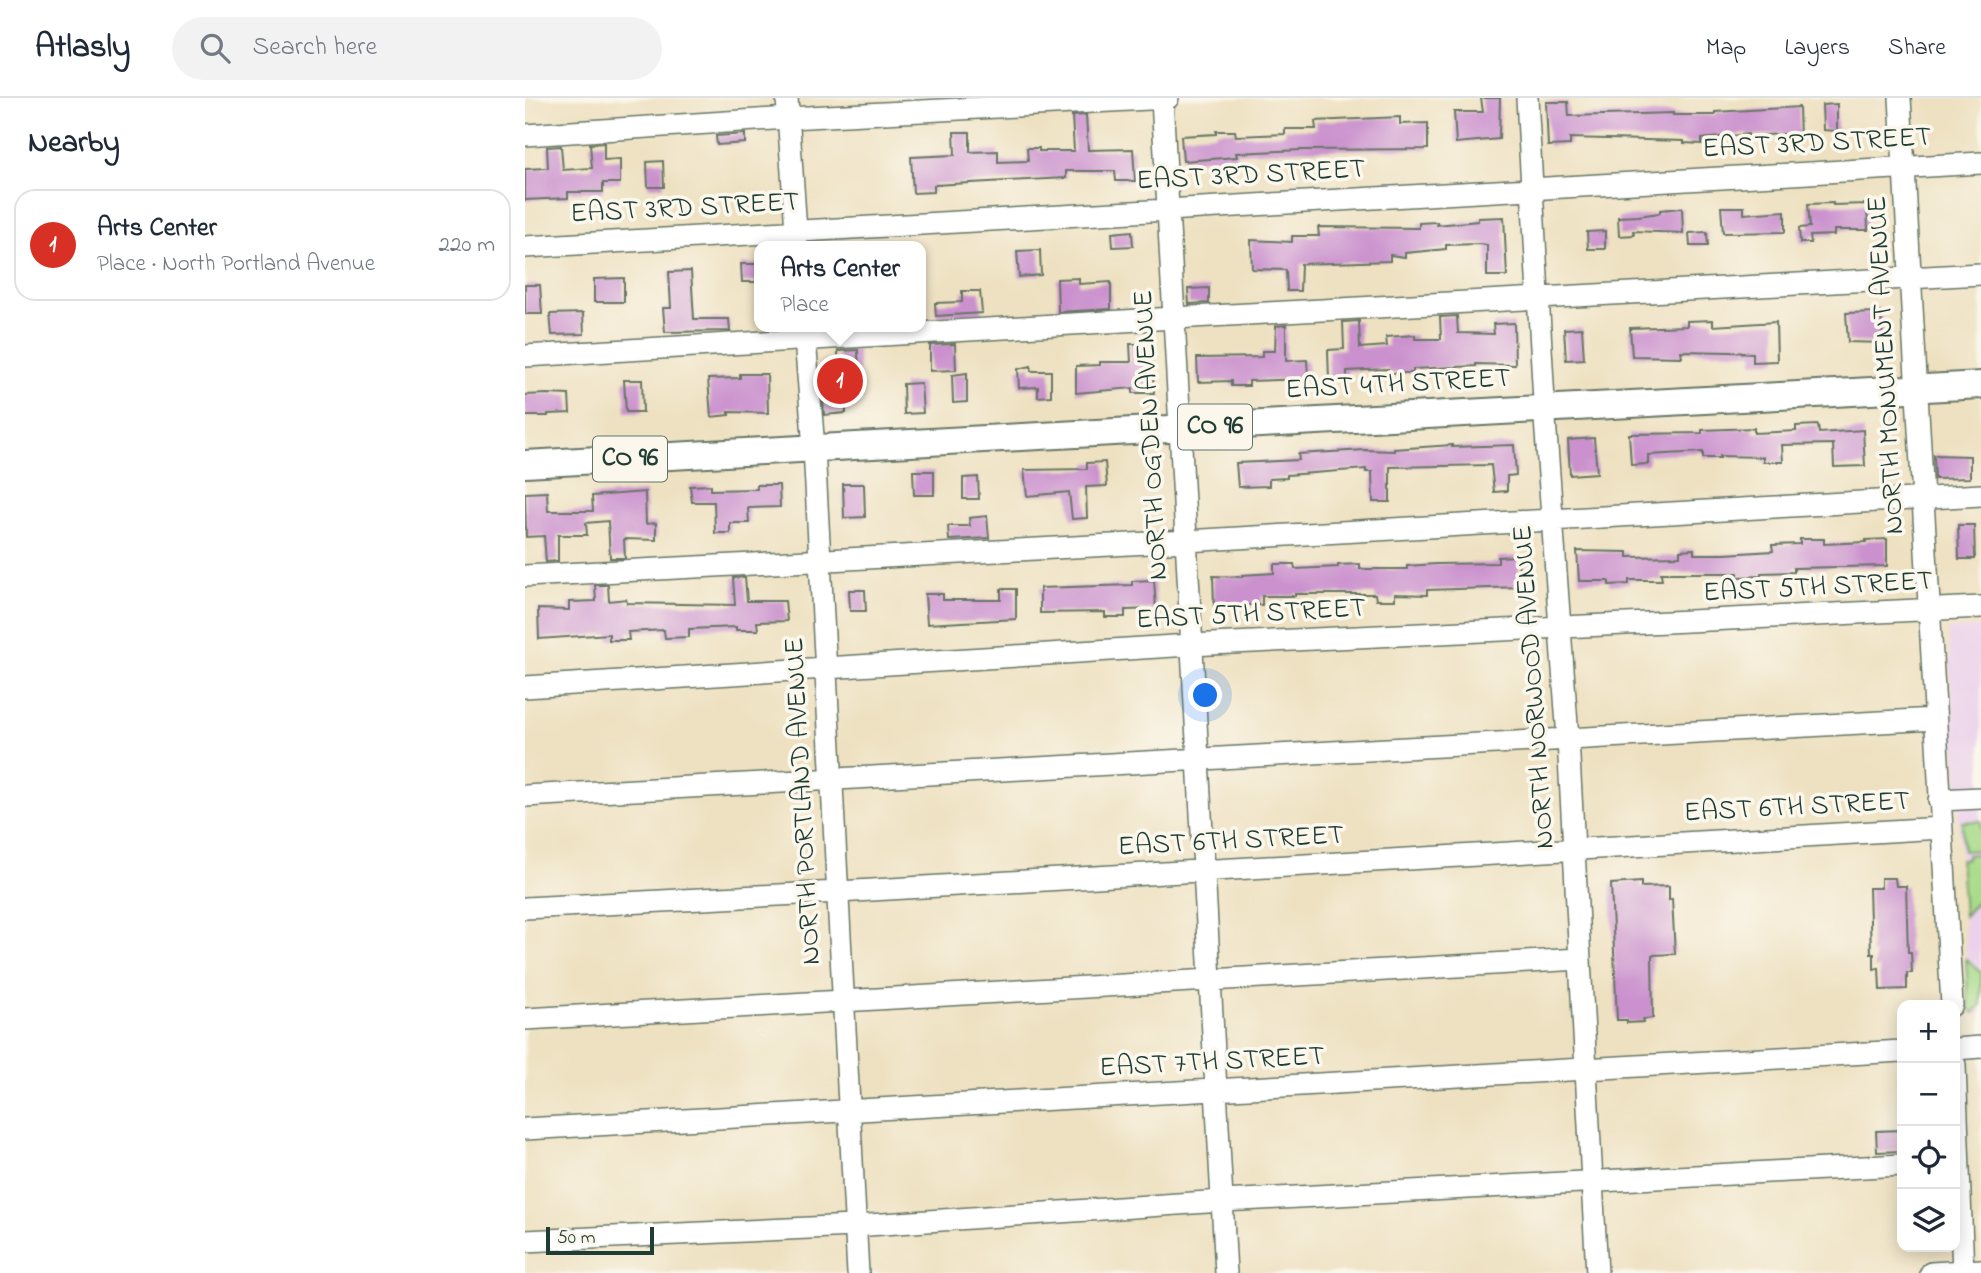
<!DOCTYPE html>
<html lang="en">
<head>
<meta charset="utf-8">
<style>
	body { margin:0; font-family:"Indie Flower",sans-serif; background:#f2f2f3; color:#1f2937 }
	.controls { position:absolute; right:21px; bottom:21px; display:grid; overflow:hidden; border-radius:14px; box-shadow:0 4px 18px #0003 }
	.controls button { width:63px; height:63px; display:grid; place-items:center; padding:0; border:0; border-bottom:2px solid #e0e1e3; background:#fff; color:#1f2937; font:35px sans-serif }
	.scale { position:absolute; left:21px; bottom:18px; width:108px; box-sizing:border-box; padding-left:7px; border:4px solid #1f3d34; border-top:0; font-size:19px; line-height:24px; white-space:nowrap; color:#1f3d34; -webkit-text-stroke:5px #fbf7ec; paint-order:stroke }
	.you { position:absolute; left:681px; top:598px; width:24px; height:24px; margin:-18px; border:5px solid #fff; border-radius:50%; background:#1a73e8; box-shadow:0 0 0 10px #1a73e833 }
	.badge { display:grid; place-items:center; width:46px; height:46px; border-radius:50%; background:#d93025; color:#fff; font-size:23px; font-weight:700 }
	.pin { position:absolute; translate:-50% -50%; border:4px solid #fff; box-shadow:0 2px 7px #0006 }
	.popup { position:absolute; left:229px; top:143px; width:172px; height:91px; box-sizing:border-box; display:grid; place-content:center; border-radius:14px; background:#fff; filter:drop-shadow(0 2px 5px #0005); font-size:23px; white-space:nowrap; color:#747a83 }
	.popup b { font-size:26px; color:#1f2937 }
	.popup::after { content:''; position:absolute; left:50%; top:100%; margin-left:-14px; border:14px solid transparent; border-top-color:#fff }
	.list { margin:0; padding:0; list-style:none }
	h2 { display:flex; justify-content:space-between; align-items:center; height:91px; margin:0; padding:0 28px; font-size:30px }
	h2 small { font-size:23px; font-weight:400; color:#747a83 }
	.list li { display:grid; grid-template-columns:46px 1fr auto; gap:21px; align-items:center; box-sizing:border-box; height:112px; margin:0 14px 14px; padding:0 14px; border:2px solid #e0e1e3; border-radius:21px }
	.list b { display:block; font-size:26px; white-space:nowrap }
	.list p { margin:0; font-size:23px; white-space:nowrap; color:#747a83 }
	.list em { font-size:23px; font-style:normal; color:#747a83 }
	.icon { flex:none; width:38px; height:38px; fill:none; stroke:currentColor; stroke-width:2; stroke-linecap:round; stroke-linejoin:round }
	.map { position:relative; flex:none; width:1456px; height:1175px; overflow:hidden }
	header { display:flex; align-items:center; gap:42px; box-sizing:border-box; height:98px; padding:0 35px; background:#fff; border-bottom:2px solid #e0e1e3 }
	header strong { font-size:33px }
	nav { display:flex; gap:38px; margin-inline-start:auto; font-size:24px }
	.search { width:490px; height:63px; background:#f2f2f3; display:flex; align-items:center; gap:18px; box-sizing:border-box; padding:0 24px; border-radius:38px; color:#747a83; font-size:26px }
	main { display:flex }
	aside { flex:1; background:#fff }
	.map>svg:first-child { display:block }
	.built { fill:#ebd1eb }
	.green { fill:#a8db8a; stroke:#648c5f; stroke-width:2 }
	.building { fill:#ca91ce }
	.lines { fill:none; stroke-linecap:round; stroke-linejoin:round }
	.minor-casing { stroke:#677665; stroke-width:24 }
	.major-casing { stroke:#677665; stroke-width:30 }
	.minor { stroke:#fff; stroke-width:21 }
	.major { stroke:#fff; stroke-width:26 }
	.labels { text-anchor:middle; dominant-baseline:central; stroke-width:7; stroke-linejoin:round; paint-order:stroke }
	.shield { fill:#fbf7ec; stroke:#61756b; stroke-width:2 }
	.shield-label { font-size:26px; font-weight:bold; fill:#1f3d34 }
	.street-label { font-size:28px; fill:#1f3d34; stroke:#fbf7ec }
</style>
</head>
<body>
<header>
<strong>Atlasly</strong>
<div class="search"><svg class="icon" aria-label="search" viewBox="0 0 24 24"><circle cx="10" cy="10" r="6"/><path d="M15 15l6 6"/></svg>Search here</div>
<nav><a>Map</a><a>Layers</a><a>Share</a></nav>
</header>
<main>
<aside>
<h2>Nearby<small></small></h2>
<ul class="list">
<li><span class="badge">1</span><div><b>Arts Center</b><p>Place · North Portland Avenue</p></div><em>220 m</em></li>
</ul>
</aside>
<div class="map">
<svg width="1456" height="1175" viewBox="0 0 1456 1175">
	<rect width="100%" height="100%" fill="#fbf7ec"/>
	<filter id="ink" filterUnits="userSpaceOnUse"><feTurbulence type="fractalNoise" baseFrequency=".0143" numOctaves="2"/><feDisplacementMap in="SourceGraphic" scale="14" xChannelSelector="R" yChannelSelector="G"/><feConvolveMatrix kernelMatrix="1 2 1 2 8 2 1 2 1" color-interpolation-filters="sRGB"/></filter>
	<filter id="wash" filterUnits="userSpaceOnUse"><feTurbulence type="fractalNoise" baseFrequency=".00686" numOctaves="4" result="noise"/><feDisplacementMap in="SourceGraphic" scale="28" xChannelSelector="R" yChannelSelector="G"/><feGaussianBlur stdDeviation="1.57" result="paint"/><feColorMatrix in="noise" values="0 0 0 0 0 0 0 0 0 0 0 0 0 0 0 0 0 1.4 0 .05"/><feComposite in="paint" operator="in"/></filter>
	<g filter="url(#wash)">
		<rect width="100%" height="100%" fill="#eee1c1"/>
		<path class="built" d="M 1456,529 L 1456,921 L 1444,911 L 1423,531 Z"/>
		<path class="green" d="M 1456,723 L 1456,752 L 1438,753 L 1437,724 Z
			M 1456,756 L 1456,799 L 1439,818 L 1435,761 L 1442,761 L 1442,757 Z
			M 1441,861 L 1456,874 L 1456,907 L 1449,915 L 1444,911 Z"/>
		<g id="blocks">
			<path class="building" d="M 956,0 L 975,0 L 974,41 L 931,45 L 929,14 L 958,14 Z
				M 1021,4 L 1043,4 L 1044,18 L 1148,15 L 1148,17 L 1190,17 L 1190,14 L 1274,9 L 1275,40 L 1258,40 L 1258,36 L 1223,38 L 1223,36 L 1177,41 L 1177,46 L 1159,45 L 1159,43 L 1045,40 L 1045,47 L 1023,48 Z
				M 1312,6 L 1312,33 L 1298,32 L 1297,7 Z
				M 561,17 L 563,52 L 608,51 L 610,83 L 591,83 L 590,73 L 541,73 L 541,80 L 409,87 L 409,94 L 388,95 L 386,59 L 430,57 L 429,34 L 445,34 L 445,54 L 473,53 L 473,64 L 503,63 L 502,50 L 514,50 L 514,53 L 549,53 L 547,18 Z
				M 875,19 L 875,26 L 903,25 L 903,51 L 777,52 L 711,55 L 712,59 L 658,63 L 656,38 L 691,36 L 691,33 L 710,33 L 711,38 L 760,36 L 760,31 L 791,31 L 790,23 Z
				M 220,36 L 220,45 L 192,47 L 191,38 Z
				M 79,45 L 79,62 L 95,61 L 95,85 L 78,85 L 78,94 L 43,94 L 43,100 L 0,102 L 0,71 L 23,70 L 22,49 L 36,48 L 38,72 L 67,70 L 65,46 Z
				M 138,63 L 139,89 L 123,89 L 122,64 Z
				M 1308,105 L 1308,107 L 1342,106 L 1343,132 L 1309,132 L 1309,137 L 1285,138 L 1286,145 L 1275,145 L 1274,130 L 1285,129 L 1283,106 Z
				M 1196,109 L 1219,109 L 1219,116 L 1260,113 L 1260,134 L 1198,135 Z
				M 1157,110 L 1158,135 L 1108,133 L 1109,137 L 1094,138 L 1093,119 L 1113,118 L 1135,115 L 1135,112 Z
				M 979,119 L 982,178 L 962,178 L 962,147 L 954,146 L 921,147 L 921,151 L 880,155 L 880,159 L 865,157 L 865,163 L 776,166 L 775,193 L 762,193 L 761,172 L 727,171 L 726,142 L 767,144 L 767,138 L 794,138 L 793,129 L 894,130 L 894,125 L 912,124 L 912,127 L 953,123 L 953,120 Z
				M 607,133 L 608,148 L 588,149 L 587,135 Z
				M 1080,133 L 1080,151 L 1063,151 L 1062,134 Z
				M 1182,134 L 1183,148 L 1165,148 L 1164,135 Z
				M 515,152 L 516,177 L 494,179 L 492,153 Z
				M 216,166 L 234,166 L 234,184 L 217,184 Z
				M 166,173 L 169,221 L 204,221 L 205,233 L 140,234 L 138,210 L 146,210 L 144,174 Z
				M 99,180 L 99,204 L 69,204 L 69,181 Z
				M 554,180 L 554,186 L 586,184 L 586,211 L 533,214 L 532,181 Z
				M 0,187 L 15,187 L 17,216 L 0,216 Z
				M 684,190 L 684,205 L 664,206 L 663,191 Z
				M 437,193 L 455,193 L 457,215 L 411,218 L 410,205 L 437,204 Z
				M 1356,214 L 1358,245 L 1323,244 L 1321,215 Z
				M 58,215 L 59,236 L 27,237 L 25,216 Z
				M 932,218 L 933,235 L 969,236 L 968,226 L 989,225 L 990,267 L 951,266 L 951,268 L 888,271 L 888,275 L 864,275 L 863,271 L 822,273 L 822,282 L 804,282 L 803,252 L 819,251 L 818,224 L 834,223 L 835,250 L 862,248 L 861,239 L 890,237 L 890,241 L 916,241 L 915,219 Z
				M 1188,222 L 1188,228 L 1251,224 L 1252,263 L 1228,264 L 1228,255 L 1204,254 L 1156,253 L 1157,259 L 1107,258 L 1105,230 L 1162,228 L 1162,223 Z
				M 761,227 L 761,263 L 782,262 L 783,281 L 724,283 L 724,288 L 706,288 L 706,283 L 673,284 L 672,260 L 737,259 L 737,253 L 750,253 L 751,228 Z
				M 1057,230 L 1059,261 L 1041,262 L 1039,231 Z
				M 430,246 L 431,272 L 405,273 L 405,247 Z
				M 605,246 L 617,246 L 618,261 L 627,261 L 629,295 L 608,295 L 608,290 L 551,295 L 551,268 L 575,267 L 575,264 L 606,264 Z
				M 333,252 L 334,285 L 320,286 L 321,315 L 299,317 L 297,281 L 314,281 L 313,253 Z
				M 506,268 L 506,273 L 526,273 L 526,298 L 513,299 L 513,289 L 494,290 L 493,271 Z
				M 442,275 L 442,304 L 428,305 L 427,277 Z
				M 215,276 L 242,276 L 243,315 L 204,314 L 204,317 L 186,319 L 183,281 L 215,280 Z
				M 99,282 L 117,282 L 118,314 L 101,314 Z
				M 396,285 L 398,315 L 379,316 L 378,286 Z
				M 22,296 L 44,297 L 45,315 L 23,316 L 23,318 L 0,318 L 0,297 Z
				M 1293,327 L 1294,335 L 1338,332 L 1340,368 L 1309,369 L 1308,346 L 1257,347 L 1258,364 L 1238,364 L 1238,359 L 1195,358 L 1195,360 L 1178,360 L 1178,354 L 1123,357 L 1123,366 L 1106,367 L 1104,336 L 1177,335 L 1177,332 L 1229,330 L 1229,335 L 1271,333 L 1271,328 Z
				M 1069,340 L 1072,375 L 1045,377 L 1043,342 Z
				M 927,347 L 927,349 L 989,347 L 991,377 L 982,378 L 982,393 L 969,394 L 966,367 L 865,369 L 865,404 L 848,404 L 847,374 L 841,374 L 841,371 L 762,377 L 762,380 L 744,381 L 744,388 L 713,389 L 711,365 L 774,362 L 773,356 L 840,352 L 869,353 L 869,351 Z
				M 1409,357 L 1445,358 L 1445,380 L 1410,381 Z
				M 580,364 L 582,388 L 561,389 L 562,420 L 547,421 L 544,394 L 502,398 L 499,372 L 562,371 L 562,365 Z
				M 388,373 L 409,373 L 409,397 L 389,397 Z
				M 453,379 L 454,401 L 438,401 L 438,380 Z
				M 318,386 L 339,386 L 340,419 L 319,420 Z
				M 186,387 L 186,392 L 232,391 L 232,387 L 254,387 L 255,409 L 223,410 L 224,425 L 205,425 L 205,435 L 190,435 L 189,404 L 167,404 L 165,388 Z
				M 22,394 L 23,413 L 68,413 L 67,398 L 120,394 L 121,426 L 131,425 L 131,442 L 99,441 L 100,460 L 85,460 L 83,423 L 61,425 L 62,437 L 33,437 L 33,463 L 21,464 L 19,438 L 1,439 L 0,395 Z
				M 462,418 L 464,440 L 424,442 L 423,428 L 445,428 L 444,420 Z
				M 1433,427 L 1449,427 L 1450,461 L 1434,461 Z
				M 1275,441 L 1299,441 L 1299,446 L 1341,444 L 1341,442 L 1362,441 L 1362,468 L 1269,470 L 1269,474 L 1236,475 L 1236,478 L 1213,479 L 1213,475 L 1136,475 L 1137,482 L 1104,482 L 1104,486 L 1084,487 L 1084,483 L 1054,483 L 1052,453 L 1103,454 L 1103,459 L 1155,458 L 1155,452 L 1169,451 L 1169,456 L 1200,456 L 1248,453 L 1247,447 L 1275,446 Z
				M 993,458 L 995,489 L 902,492 L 902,497 L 870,496 L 870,502 L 851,502 L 850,496 L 770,496 L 770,498 L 737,498 L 737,507 L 689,507 L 688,478 L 717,479 L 717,477 L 749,475 L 749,466 L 769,466 L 770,471 L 813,469 L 813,467 L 835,466 L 835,471 L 882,471 L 882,468 L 911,466 L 973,465 L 973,459 Z
				M 220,479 L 222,503 L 260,503 L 262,523 L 232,524 L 233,532 L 211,532 L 211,529 L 164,531 L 164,539 L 140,540 L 139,532 L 103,534 L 104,542 L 84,542 L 84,536 L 14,541 L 13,511 L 44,512 L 44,504 L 71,503 L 70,487 L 83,487 L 84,503 L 101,501 L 102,505 L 210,507 L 208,480 Z
				M 629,482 L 631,511 L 600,512 L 600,519 L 580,519 L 580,514 L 515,515 L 515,490 L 607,487 L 607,483 Z
				M 476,491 L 491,491 L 491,521 L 402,526 L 400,496 L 418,496 L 418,502 L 476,502 Z
				M 324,492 L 340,492 L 341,513 L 325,513 Z
				M 1356,780 L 1370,780 L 1371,788 L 1381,788 L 1383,854 L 1386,854 L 1387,875 L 1382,875 L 1382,891 L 1355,892 L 1354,870 L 1349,871 L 1349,856 L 1346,856 L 1344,790 L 1356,790 Z
				M 1116,784 L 1116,789 L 1144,788 L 1144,802 L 1147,801 L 1150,856 L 1127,857 L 1128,920 L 1118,921 L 1119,924 L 1102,925 L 1102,922 L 1092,922 L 1086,786 Z
				M 1377,1032 L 1377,1053 L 1352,1054 L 1351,1033 Z"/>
		</g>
	</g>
	<g filter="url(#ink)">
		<use href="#blocks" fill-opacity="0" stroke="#677665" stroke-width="2"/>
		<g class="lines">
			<defs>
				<path id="minor" d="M 262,0 L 272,148
					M 637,0 L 701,1175
					M 1002,0 L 1020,321 L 1043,641 L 1072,1175
					M 1375,0 L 1427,907
					M 0,37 L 264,20 L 643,0
					M 0,149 L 1456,65
					M 279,229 L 289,350 L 333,1175
					M 0,258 L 649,220 L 1456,176
					M 0,478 L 661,443 L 1456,397
					M 0,589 L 665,547 L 1456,509
					M 0,698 L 1410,621
					M 1414,702 L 1456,700
					M 0,810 L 313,794 L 1416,730
					M 0,921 L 1055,861
					M 1430,951 L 1456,949
					M 1430,967 L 1438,1175
					M 0,1031 L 1377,953
					M 0,1143 L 329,1128 L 697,1103 L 1377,1067
					M 1406,1175 L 1456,1172"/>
				<path id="major" d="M 0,366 L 1456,287"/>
			</defs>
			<use href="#minor" class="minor-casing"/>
			<use href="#major" class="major-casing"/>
			<use href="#minor" class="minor"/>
			<use href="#major" class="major"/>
		</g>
	</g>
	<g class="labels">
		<g class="shield">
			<rect x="653" y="306.5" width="74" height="45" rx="5"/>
			<rect x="68" y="338.5" width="74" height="45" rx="5"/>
		</g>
		<g class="shield-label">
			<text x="690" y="329">CO 96</text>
			<text x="105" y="361">CO 96</text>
		</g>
		<g class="street-label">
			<text transform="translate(1292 46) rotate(-3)">EAST 3RD STREET</text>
			<text transform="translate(726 78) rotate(-3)">EAST 3RD STREET</text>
			<text transform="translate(160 111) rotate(-3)">EAST 3RD STREET</text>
			<text transform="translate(1362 267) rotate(-93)">NORTH MONUMENT AVENUE</text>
			<text transform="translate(873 287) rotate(-3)">EAST 4TH STREET</text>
			<text transform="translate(627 337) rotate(-93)">NORTH OGDEN AVENUE</text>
			<text transform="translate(1293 490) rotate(-3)">EAST 5TH STREET</text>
			<text transform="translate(726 517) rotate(-3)">EAST 5TH STREET</text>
			<text transform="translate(1010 589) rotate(-94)">NORTH NORWOOD AVENUE</text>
			<text transform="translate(279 703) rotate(-93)">NORTH PORTLAND AVENUE</text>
			<text transform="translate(1272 710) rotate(-3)">EAST 6TH STREET</text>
			<text transform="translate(706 744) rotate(-3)">EAST 6TH STREET</text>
			<text transform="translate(687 965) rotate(-3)">EAST 7TH STREET</text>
		</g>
	</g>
</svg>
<div class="controls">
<button>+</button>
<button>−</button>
<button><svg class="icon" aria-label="locate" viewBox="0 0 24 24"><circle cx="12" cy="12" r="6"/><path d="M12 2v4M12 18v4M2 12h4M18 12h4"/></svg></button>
<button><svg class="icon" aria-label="layers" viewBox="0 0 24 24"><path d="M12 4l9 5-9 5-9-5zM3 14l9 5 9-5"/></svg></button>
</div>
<div class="scale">50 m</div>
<div class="you"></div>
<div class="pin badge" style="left:315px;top:283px">1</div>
<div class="popup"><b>Arts Center</b>Place</div>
</div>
</main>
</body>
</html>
